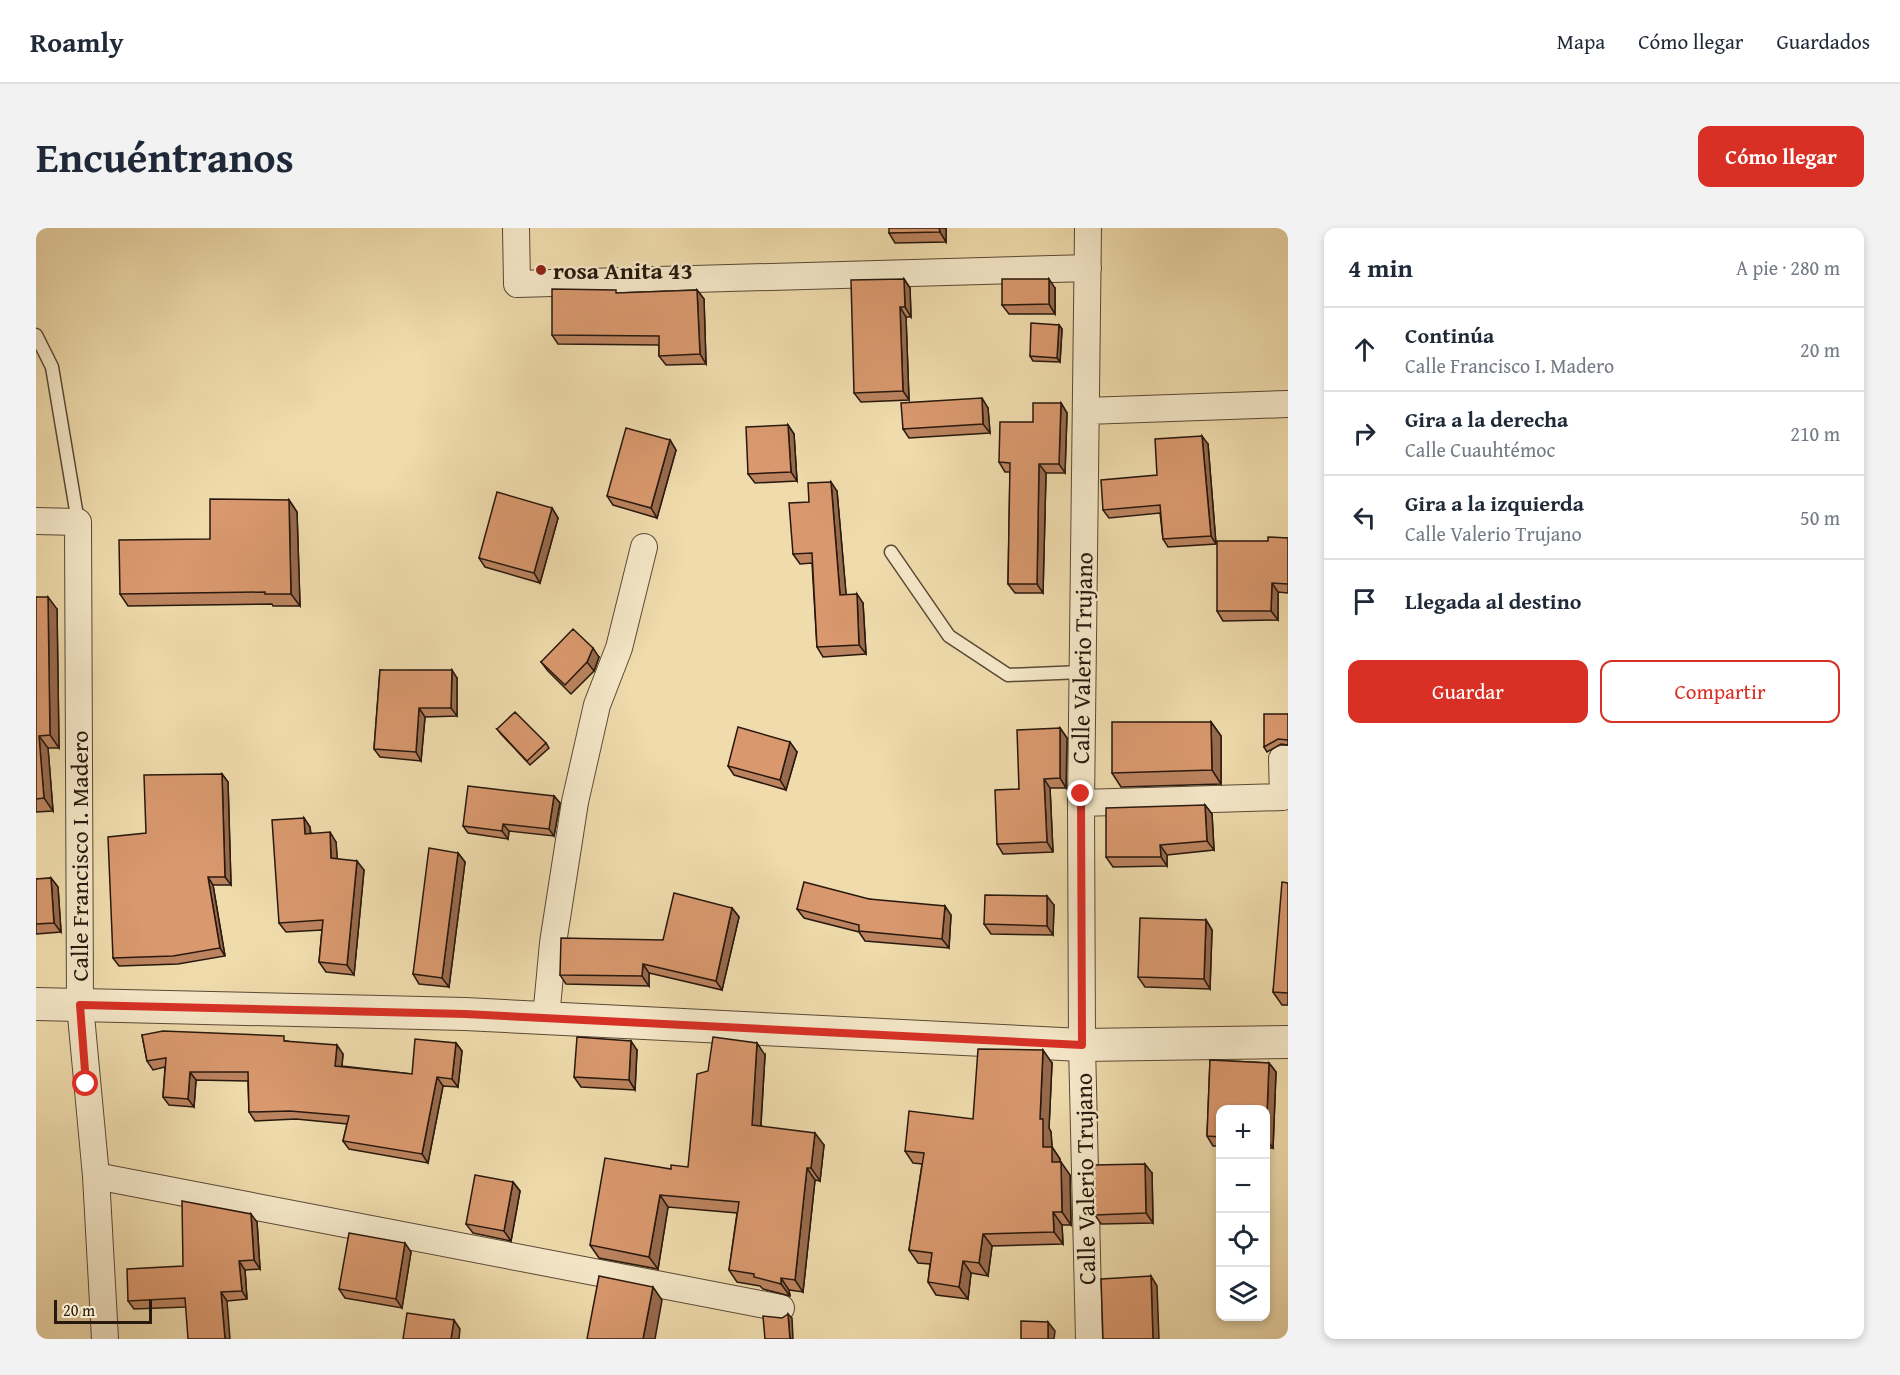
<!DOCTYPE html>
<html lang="es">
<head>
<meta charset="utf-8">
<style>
	body { margin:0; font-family:"Gentium Book Plus",serif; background:#f2f2f3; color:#1f2937 }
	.controls { position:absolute; right:18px; bottom:18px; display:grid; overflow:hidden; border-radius:12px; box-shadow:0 3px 9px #0003 }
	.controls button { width:54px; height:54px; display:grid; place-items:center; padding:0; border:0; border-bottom:2px solid #e0e1e3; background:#fff; color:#1f2937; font:30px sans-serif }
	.scale { position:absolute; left:18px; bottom:15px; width:98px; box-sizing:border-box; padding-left:6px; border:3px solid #28180d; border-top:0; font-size:16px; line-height:21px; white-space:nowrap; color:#28180d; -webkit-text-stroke:4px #f5e8c9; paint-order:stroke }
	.stop { position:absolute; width:18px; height:18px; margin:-14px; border:4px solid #d93025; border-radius:50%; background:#fff }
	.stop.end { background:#d93025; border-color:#fff; box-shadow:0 2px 6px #0008 }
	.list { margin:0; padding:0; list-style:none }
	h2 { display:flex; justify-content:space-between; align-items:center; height:78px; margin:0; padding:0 24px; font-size:26px }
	h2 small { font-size:20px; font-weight:400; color:#747a83 }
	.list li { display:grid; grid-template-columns:39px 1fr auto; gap:18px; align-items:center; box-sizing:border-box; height:84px; padding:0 24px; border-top:2px solid #e0e1e3 }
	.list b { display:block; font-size:22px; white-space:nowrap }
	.list p { margin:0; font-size:20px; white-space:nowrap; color:#747a83 }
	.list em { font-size:20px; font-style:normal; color:#747a83 }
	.actions { display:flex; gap:12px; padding:18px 24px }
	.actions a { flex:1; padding:14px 0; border:2px solid #d93025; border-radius:12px; text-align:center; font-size:21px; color:#d93025 }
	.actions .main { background:#d93025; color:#fff }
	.icon { flex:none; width:33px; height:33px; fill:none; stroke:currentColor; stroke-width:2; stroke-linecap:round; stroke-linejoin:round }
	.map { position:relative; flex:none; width:1252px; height:1111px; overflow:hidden; border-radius:12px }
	header { display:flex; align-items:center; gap:36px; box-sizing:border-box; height:84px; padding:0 30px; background:#fff; border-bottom:2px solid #e0e1e3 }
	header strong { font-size:28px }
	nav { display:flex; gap:33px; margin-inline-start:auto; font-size:21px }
	.intro { display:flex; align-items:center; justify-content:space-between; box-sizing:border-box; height:144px; padding:0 36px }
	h1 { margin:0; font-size:42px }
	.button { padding:15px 27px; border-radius:12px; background:#d93025; color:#fff; font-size:21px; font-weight:700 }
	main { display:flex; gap:36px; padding:0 36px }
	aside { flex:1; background:#fff; border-radius:12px; box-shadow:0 3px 9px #0003 }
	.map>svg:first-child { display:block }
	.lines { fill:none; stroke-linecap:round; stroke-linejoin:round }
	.service-casing { stroke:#5a4935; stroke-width:15 }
	.minor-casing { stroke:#5a4935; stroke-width:28 }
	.tertiary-casing { stroke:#5a4935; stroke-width:34 }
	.service { stroke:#f5e8c9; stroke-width:12 }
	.minor { stroke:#f5e8c9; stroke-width:26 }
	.tertiary { stroke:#f5e8c9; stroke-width:32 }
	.wall { fill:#bb835f; stroke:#28180d; stroke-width:1.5 }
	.shaded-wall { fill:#986a4d; stroke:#28180d; stroke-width:1.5 }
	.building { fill:#d9986e; stroke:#28180d; stroke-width:1.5 }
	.route { stroke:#d93025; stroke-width:8 }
	.poi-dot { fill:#8f2418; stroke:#f5e8c9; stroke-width:2 }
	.labels { text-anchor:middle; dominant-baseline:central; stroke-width:4.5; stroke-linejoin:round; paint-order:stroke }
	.poi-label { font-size:24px; font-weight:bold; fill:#28180d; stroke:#f5e8c9; text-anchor:start }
	.street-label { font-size:24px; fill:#28180d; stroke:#f5e8c9 }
</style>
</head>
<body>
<header>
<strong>Roamly</strong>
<nav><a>Mapa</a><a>Cómo llegar</a><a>Guardados</a></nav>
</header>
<div class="intro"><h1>Encuéntranos</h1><a class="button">Cómo llegar</a></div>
<main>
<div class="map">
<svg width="1252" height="1111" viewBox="0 0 1252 1111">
	<rect width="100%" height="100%" fill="#efdbac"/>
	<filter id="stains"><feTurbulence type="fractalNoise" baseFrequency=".00333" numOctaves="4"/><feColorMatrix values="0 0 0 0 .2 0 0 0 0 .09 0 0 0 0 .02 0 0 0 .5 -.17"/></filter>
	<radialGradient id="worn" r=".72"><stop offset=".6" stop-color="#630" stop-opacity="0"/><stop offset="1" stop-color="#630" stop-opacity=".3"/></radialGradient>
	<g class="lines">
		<defs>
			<path id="service" d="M 0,107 L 16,139 L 42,294
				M 855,324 L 913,408 L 972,447 L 1046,444"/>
			<path id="minor" d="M 480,0 L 481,56 L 1052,40
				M 1052,0 L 1045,575 L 1046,817 L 1053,1111
				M 1050,183 L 1252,176
				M 0,293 L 42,294 L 44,777 L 60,948 L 69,1111
				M 1045,575 L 1247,569 L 1246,531 L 1252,531
				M 510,790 L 517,715 L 539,574 L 561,477 L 583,420 L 608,319
				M 60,948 L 745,1080"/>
			<path id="tertiary" d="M 0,776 L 429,786 L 1046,817 L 1252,814"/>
		</defs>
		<use href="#service" class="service-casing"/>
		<use href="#minor" class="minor-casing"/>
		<use href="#tertiary" class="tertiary-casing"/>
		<use href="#service" class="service"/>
		<use href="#minor" class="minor"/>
		<use href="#tertiary" class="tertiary"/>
	</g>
	<path class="wall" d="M 910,0 L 910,14 L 859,15 L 853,5 Z
		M 868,51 L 874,60 L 875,89 L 870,89 L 873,172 L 825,174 L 818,165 Z
		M 1019,60 L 1019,86 L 973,86 L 966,77 Z
		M 661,62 L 668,71 L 670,136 L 630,137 L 623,128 L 623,117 L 522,116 L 516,107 L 582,65 Z
		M 1023,97 L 1026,101 L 1024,134 L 997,133 L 994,128 Z
		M 1025,175 L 1031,185 L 1029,245 L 1010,245 L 1007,365 L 979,365 L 972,356 L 974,244 L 969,244 L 963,234 L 997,194 Z
		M 952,180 L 954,205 L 873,210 L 867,201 Z
		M 752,197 L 758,206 L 761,253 L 719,255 L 712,246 Z
		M 634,212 L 640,222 L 621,290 L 577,277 L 571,268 Z
		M 1172,216 L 1180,316 L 1132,319 L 1127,311 L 1124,285 L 1073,290 L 1067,282 Z
		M 801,263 L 810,367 L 827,375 L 830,426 L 787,429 L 781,419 L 776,335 L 764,336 L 757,326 L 773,274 Z
		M 253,272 L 261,284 L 264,378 L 237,378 L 236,376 L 92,378 L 84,366 L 174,311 Z
		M 516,280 L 522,290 L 504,355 L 449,339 L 443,330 Z
		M 1252,310 L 1252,365 L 1242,364 L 1242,392 L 1187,393 L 1181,383 L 1232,313 Z
		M 0,369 L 21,381 L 23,520 L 12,520 L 17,583 L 0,584 Z
		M 563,429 L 558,443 L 535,466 L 512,443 L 505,434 Z
		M 344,442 L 421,450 L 421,488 L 389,489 L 385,533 L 344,529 L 338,521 Z
		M 1252,486 L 1252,517 L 1245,516 L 1231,524 L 1228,519 Z
		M 1175,494 L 1185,508 L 1185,556 L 1085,559 L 1076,545 Z
		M 1024,500 L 1031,510 L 1030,560 L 1014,560 L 1017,624 L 967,626 L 961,616 L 983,561 Z
		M 461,501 L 510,515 L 513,520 L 494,537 L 465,506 Z
		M 761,524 L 750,562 L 698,547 L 692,538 Z
		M 186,546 L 192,554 L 195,657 L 177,657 L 189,728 L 142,736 L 83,738 L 77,730 L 110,605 Z
		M 518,568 L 524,575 L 518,608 L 473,603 L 472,611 L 432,605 L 427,598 Z
		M 1169,577 L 1176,586 L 1178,622 L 1131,627 L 1131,638 L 1077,639 L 1070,629 Z
		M 268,590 L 274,599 L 275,605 L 300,614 L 301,631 L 328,642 L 318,747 L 290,744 L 283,734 L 286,702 L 250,704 L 243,695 Z
		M 422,625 L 429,634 L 413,759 L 383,756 L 377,746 Z
		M 15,650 L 22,659 L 25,704 L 0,706 L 0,651 Z
		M 1252,655 L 1252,777 L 1246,777 L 1237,764 Z
		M 833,671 L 915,687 L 913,720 L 829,713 L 823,704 L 768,690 L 761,681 Z
		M 1018,677 L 1017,707 L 955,706 L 948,696 Z
		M 696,680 L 703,689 L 686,762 L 613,745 L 613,758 L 530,756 L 524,747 L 627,712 Z
		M 1170,692 L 1176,702 L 1174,761 L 1109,759 L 1102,749 Z
		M 106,807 L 251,813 L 307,826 L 306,838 L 376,846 L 420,815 L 426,823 L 422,859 L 407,858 L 392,935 L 313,921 L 307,913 L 311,896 L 260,891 L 219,893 L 213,884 L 212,853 L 160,852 L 158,879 L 133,877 L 127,869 L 129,839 L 117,842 L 111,833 Z
		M 601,822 L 599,862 L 545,859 L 538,849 Z
		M 729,827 L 725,898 L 788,917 L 784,953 L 779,952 L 767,1064 L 753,1062 L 754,1068 L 727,1061 L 724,1058 L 701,1054 L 693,1042 L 701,985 L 632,979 L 622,1041 L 563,1030 L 554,1017 L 635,941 L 652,939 Z
		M 1174,832 L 1233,835 L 1240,844 L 1237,920 L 1230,920 L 1230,882 L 1185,882 L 1185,918 L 1177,918 L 1171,908 Z
		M 1016,835 L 1013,900 L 1015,904 L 1016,919 L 1024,931 L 1024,934 L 1034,947 L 1035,997 L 1026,997 L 1027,1016 L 956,1018 L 952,1048 L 935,1045 L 932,1071 L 900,1067 L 892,1054 L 894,1036 L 882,1035 L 873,1022 L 886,936 L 877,935 L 869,923 L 937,891 Z
		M 1116,945 L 1117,995 L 1065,996 L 1059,987 Z
		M 477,954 L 484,963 L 475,1013 L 437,1005 L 430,996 Z
		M 221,994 L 224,1041 L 209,1042 L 211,1071 L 191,1073 L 150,1079 L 98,1081 L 92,1073 Z
		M 375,1024 L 366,1080 L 309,1070 L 303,1061 Z"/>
	<path class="shaded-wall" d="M 903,0 L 910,0 L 910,14 L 904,4 Z
		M 868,51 L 874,60 L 875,89 L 869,79 Z
		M 1013,51 L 1019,60 L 1019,86 L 1013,76 Z
		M 661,62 L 668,71 L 670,136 L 664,126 Z
		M 864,79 L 870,89 L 873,172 L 867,163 Z
		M 1023,97 L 1026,101 L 1024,134 L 1021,130 Z
		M 946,170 L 952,180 L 954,205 L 947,196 Z
		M 1025,175 L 1031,185 L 1029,245 L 1023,236 Z
		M 752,197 L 758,206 L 761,253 L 755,244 Z
		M 1166,208 L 1172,216 L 1180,316 L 1175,308 Z
		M 634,212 L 640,222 L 621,290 L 615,280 Z
		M 1003,236 L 1010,245 L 1007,365 L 1001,356 Z
		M 795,254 L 801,263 L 811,376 L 804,367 Z
		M 253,272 L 261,284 L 264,378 L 255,366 Z
		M 516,280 L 522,290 L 504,355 L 498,345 Z
		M 1236,355 L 1242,364 L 1242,392 L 1235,383 Z
		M 821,366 L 827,375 L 830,426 L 823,417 Z
		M 12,369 L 21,381 L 23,520 L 14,507 Z
		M 557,420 L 563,429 L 558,443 L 551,434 Z
		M 416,442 L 421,450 L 421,488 L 415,480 Z
		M 383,480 L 389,489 L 385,533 L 380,524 Z
		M 1175,494 L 1185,508 L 1185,556 L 1176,542 Z
		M 1024,500 L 1031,510 L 1030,560 L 1024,550 Z
		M 3,508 L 12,520 L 17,583 L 8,570 Z
		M 754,514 L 761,524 L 750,562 L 744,552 Z
		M 186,546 L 192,554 L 195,657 L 189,649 Z
		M 1008,551 L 1014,560 L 1017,624 L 1011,614 Z
		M 518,568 L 524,575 L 518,608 L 513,601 Z
		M 1169,577 L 1176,586 L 1178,622 L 1171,613 Z
		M 268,590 L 274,599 L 275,615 L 269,606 Z
		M 467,596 L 473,603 L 472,611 L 466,603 Z
		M 294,604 L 300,614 L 302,640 L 295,630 Z
		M 1124,617 L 1131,627 L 1131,638 L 1125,629 Z
		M 422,625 L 429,634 L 413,759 L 406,750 Z
		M 321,633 L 328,642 L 318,747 L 311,737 Z
		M 172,649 L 177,657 L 189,728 L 184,720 Z
		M 15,650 L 22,659 L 25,704 L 18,695 Z
		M 1011,668 L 1018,677 L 1017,707 L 1011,698 Z
		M 909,678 L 915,687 L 913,720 L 906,711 Z
		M 696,680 L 703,689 L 686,762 L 680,753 Z
		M 1170,692 L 1176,702 L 1174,761 L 1168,751 Z
		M 607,736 L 613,745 L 613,758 L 606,748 Z
		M 595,813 L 601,822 L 599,862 L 593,852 Z
		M 420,815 L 426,823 L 422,859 L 416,851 Z
		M 721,815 L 729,827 L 724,909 L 716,897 Z
		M 301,817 L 307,826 L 305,846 L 299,838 Z
		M 1007,822 L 1016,835 L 1013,900 L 1015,904 L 1016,919 L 1024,931 L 1025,947 L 1016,934 L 1007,919 L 1004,891 Z
		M 1233,835 L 1240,844 L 1237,920 L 1230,911 Z
		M 154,844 L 160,852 L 158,879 L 152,871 Z
		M 401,849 L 407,858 L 392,935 L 386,926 Z
		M 779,905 L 788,917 L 784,953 L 775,940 Z
		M 1025,934 L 1034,947 L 1035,997 L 1026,984 Z
		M 1109,936 L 1116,945 L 1117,995 L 1110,985 Z
		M 771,940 L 779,952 L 767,1064 L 759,1052 Z
		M 477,954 L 484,963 L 475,1013 L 468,1003 Z
		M 624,967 L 632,979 L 622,1041 L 613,1029 Z
		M 1017,984 L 1026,997 L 1027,1016 L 1018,1004 Z
		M 215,986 L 221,994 L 224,1041 L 218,1032 Z
		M 947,1006 L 956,1018 L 952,1048 L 943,1035 Z
		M 369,1015 L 375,1024 L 366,1080 L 360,1071 Z
		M 203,1033 L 209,1042 L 211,1071 L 206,1063 Z
		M 927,1033 L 935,1045 L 932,1071 L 923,1059 Z
		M 1115,1048 L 1121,1058 L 1123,1111 L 1117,1111 Z
		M 745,1050 L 753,1062 L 754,1068 L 745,1056 Z
		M 617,1059 L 626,1072 L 619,1111 L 607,1111 Z
		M 185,1064 L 191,1073 L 194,1111 L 189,1111 Z
		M 752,1086 L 756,1090 L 757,1111 L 754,1111 Z
		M 418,1092 L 424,1101 L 423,1111 L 415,1111 Z
		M 1012,1094 L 1019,1103 L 1018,1111 L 1012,1111 Z"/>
	<path class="building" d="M 853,0 L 903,0 L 904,4 L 853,5 Z
		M 868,51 L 869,79 L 864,79 L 867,163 L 818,165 L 815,52 Z
		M 966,51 L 1013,51 L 1013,76 L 966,77 Z
		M 516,61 L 580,62 L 580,65 L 661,62 L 664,126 L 623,128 L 623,108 L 516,107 Z
		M 995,95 L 1023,97 L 1021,130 L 994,128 Z
		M 946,170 L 947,196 L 867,201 L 865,175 Z
		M 997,175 L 1025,175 L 1023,236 L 1003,236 L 1001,356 L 972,356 L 974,235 L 963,234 L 964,194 L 997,194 Z
		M 752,197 L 755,244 L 712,246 L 710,199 Z
		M 590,200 L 634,212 L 615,280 L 571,268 Z
		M 1166,208 L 1175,308 L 1127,311 L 1124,277 L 1067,282 L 1065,252 L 1121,247 L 1119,211 Z
		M 795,254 L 804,367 L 821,366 L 823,417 L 781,419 L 776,325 L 757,326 L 753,275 L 773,274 L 772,255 Z
		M 461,264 L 516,280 L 498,345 L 443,330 Z
		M 174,271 L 253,272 L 255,366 L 229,366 L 229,364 L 84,366 L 83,312 L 174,311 Z
		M 1232,309 L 1252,310 L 1252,356 L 1236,355 L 1235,383 L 1181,383 L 1181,313 L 1232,313 Z
		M 0,369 L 12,369 L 14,507 L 3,508 L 8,570 L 0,571 Z
		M 537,401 L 557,420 L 551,434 L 529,457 L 505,434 Z
		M 344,442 L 416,442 L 415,480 L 383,480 L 380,524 L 338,521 Z
		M 479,484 L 510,515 L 491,533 L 461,501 Z
		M 1228,486 L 1252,486 L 1252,512 L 1242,511 L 1228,519 Z
		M 1076,494 L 1175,494 L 1176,542 L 1076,545 Z
		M 702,499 L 754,514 L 744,552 L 692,538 Z
		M 1024,500 L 1024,550 L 1008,551 L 1011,614 L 961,616 L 959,562 L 983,561 L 981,502 Z
		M 186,546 L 189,649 L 172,649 L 184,720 L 137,728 L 77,730 L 72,609 L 110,605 L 108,547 Z
		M 432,558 L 518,568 L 513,601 L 467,596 L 466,603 L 427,598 Z
		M 1169,577 L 1171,613 L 1124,617 L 1125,629 L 1070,629 L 1070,580 Z
		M 268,590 L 269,606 L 294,604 L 295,630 L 321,633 L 311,737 L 283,734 L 287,692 L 243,695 L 236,592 Z
		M 393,620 L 422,625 L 406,750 L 377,746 Z
		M 15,650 L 18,695 L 0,696 L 0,651 Z
		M 768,654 L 833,671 L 909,678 L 906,711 L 823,703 L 823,697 L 761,681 Z
		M 1246,654 L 1252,655 L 1252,765 L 1237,764 Z
		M 638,665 L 696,680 L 680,753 L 607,736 L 606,748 L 524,747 L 525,710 L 627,712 Z
		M 949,667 L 1011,668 L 1011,698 L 948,696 Z
		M 1104,690 L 1170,692 L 1168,751 L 1102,749 Z
		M 127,803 L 248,808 L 248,813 L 301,817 L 299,838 L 376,846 L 379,811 L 420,815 L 416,851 L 401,849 L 386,926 L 307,913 L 313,888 L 254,883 L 213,884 L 212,844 L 154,844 L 152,871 L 127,869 L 130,830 L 111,833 L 106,807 Z
		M 541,809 L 595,813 L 593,852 L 538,849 Z
		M 677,809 L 721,815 L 716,897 L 779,905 L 775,940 L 771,940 L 759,1052 L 745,1050 L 745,1056 L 718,1049 L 718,1046 L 693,1042 L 703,974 L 624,967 L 613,1029 L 554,1017 L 569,930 L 635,941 L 635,937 L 652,939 L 661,846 L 672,843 Z
		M 942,821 L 1007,822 L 1004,891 L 1007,891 L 1007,919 L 1016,919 L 1016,934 L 1025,934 L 1026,984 L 1017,984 L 1018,1004 L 947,1006 L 943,1035 L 927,1033 L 923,1059 L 892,1054 L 896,1025 L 873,1022 L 888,925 L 869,923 L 873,883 L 937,891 Z
		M 1174,832 L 1233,835 L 1230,911 L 1230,882 L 1185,882 L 1185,909 L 1171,908 Z
		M 1109,936 L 1110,985 L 1059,987 L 1058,937 Z
		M 439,947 L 477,954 L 468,1003 L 430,996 Z
		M 146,973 L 215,986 L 218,1032 L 203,1033 L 206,1063 L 185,1064 L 189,1111 L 152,1111 L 149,1070 L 92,1073 L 91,1041 L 147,1038 Z
		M 313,1005 L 369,1015 L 360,1071 L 303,1061 Z
		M 563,1048 L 617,1059 L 607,1111 L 551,1111 Z
		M 1115,1048 L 1117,1111 L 1067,1111 L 1065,1051 Z
		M 371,1085 L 418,1092 L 415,1111 L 367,1111 Z
		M 752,1086 L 754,1111 L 729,1111 L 727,1088 L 746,1090 Z
		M 985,1093 L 1012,1094 L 1012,1111 L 985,1111 Z"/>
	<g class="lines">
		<path class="route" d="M 50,856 L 44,777 L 429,786 L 1046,817 L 1045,566"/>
	</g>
	<circle class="poi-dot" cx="505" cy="42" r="6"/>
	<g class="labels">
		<g class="poi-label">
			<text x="517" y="42">rosa Anita 43</text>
		</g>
		<g class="street-label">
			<text transform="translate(1046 430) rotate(-89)">Calle Valerio Trujano</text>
			<text transform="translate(43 628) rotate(-90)">Calle Francisco I. Madero</text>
			<text transform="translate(1049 951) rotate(-91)">Calle Valerio Trujano</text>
		</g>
	</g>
	<rect width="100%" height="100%" filter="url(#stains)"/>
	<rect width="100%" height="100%" fill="url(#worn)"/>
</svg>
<div class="controls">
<button>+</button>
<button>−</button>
<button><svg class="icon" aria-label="locate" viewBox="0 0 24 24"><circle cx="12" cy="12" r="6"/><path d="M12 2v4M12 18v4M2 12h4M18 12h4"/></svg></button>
<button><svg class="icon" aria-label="layers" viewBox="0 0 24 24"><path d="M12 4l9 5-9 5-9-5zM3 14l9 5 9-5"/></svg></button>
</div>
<div class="scale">20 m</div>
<div class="stop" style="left:50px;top:856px"></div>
<div class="stop end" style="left:1045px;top:566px"></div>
</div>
<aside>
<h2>4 min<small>A pie · 280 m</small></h2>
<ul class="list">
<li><svg class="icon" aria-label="ahead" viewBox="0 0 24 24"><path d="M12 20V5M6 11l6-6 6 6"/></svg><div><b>Continúa</b><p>Calle Francisco I. Madero</p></div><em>20 m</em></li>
<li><svg class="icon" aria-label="right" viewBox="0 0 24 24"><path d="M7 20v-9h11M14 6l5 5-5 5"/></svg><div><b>Gira a la derecha</b><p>Calle Cuauhtémoc</p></div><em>210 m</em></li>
<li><svg class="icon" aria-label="left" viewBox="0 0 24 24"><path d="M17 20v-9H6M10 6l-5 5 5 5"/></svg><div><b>Gira a la izquierda</b><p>Calle Valerio Trujano</p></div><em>50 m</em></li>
<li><svg class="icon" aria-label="arrive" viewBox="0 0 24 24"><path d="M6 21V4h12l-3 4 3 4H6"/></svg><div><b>Llegada al destino</b></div></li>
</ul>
<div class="actions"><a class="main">Guardar</a><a>Compartir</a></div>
</aside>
</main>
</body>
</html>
